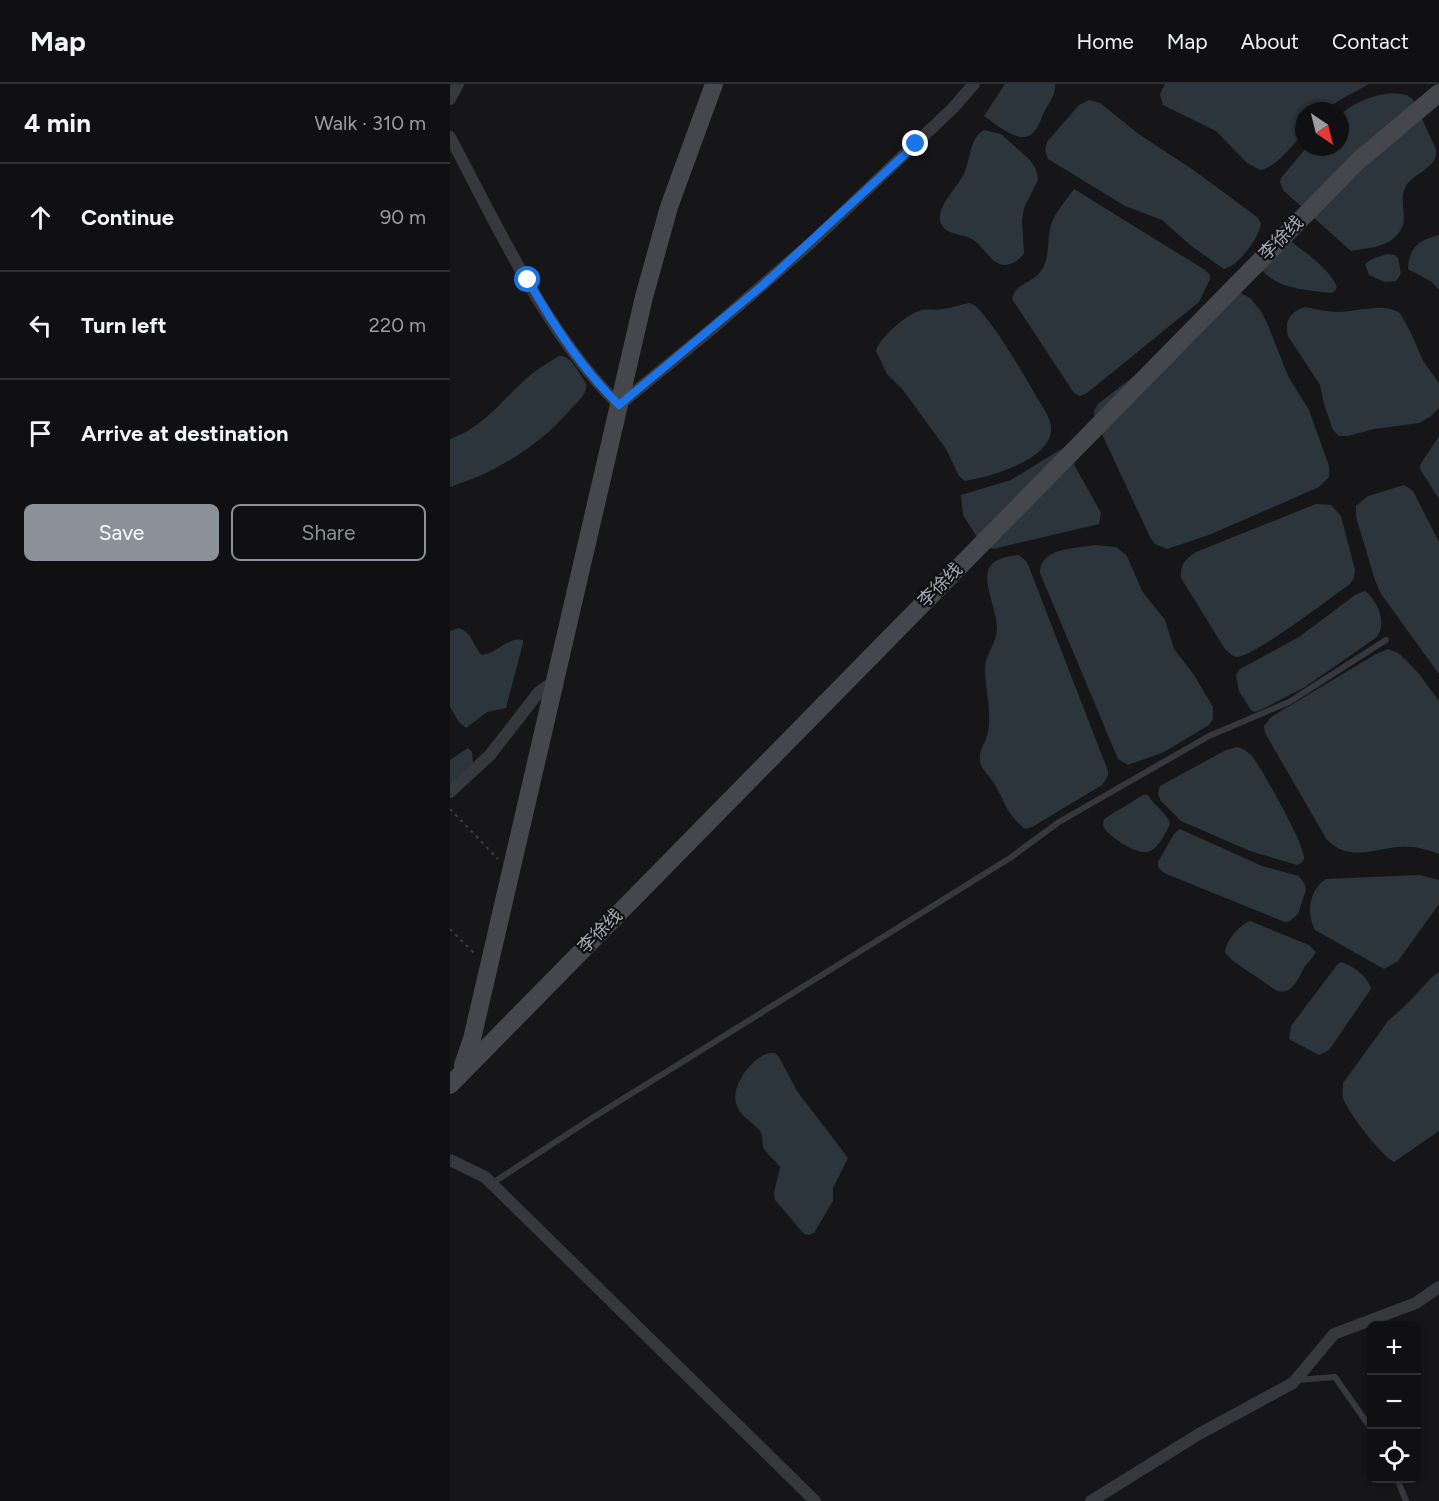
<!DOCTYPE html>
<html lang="en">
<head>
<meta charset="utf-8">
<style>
	body { margin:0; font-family:Figtree,"Noto Sans SC",sans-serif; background:#19191b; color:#f1f3f6 }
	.controls { position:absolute; right:18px; bottom:18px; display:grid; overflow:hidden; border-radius:9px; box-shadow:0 2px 4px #0004 }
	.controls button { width:54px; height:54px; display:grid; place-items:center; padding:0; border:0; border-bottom:2px solid #303032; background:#101012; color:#f1f3f6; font:30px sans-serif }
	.compass { position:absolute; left:845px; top:18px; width:54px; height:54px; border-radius:50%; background:#101012; box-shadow:0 2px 4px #0004; rotate:145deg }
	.stop { position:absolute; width:18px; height:18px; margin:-14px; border:4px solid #1a73e8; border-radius:50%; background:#fff }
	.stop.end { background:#1a73e8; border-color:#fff; box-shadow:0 2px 6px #0008 }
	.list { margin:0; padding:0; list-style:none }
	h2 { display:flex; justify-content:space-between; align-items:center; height:78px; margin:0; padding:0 24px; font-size:26px }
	h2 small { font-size:20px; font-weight:400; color:#9c9d9f }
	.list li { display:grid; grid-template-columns:39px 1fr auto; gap:18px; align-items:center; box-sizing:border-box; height:108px; padding:0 24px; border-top:2px solid #303032 }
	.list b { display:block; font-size:22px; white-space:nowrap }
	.list em { font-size:20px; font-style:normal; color:#9c9d9f }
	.actions { display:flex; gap:12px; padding:18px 24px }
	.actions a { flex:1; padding:14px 0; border:2px solid #8c9099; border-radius:9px; text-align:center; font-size:21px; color:#8c9099 }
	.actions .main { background:#8c9099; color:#fff }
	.icon { flex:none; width:33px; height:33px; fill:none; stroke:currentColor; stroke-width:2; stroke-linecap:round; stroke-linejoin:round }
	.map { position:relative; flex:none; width:989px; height:1417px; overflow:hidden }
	header { display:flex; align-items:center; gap:36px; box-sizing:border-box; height:84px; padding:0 30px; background:#101012; border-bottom:2px solid #303032 }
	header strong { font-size:28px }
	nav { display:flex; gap:33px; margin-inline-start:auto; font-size:21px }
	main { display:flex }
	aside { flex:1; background:#101012 }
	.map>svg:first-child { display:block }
	.water { fill:#2c353c }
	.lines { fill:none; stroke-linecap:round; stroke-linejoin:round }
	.path { stroke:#3d3f44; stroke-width:2; stroke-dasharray:3 4.5; stroke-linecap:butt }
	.lane { stroke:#37383d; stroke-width:6 }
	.street { stroke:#37383d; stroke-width:12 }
	.secondary { stroke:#45474d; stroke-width:18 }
	.route { stroke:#1a73e8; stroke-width:8 }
	.labels { text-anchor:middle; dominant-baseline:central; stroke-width:4.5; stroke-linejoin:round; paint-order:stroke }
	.street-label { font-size:18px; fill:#a8adb8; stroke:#111113 }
</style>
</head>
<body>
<header>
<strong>Map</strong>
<nav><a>Home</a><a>Map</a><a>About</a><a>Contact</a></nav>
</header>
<main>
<aside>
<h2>4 min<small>Walk · 310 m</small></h2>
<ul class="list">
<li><svg class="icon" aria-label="ahead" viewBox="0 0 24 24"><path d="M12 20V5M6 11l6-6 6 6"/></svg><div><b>Continue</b></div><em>90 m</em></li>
<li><svg class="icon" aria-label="left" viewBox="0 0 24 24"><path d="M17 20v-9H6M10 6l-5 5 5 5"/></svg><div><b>Turn left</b></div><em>220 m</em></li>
<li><svg class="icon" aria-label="arrive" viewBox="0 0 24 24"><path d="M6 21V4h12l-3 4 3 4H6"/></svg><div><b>Arrive at destination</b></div></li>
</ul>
<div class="actions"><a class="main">Save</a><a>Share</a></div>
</aside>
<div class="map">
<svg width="989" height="1417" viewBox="0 0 989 1417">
	<rect width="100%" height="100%" fill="#161618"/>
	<path class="water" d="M 555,0 L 605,0 C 606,10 600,18 595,26 C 592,33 589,42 584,48 C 571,63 546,40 534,32 Z
		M 715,0 L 919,0 L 888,17 L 876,27 L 854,27 L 854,50 C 840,62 829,82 810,86 L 797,79 L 766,47 L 713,21 L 710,10 Z
		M 943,9 L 957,11 L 963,16 L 986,65 C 989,84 963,89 956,102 C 946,121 964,136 944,154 C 933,164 915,164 901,167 L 834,107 L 830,98 L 831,94 L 857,63 L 890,63 L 890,31 C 906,17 922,11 943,9 Z
		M 639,16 L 650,19 L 690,51 L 742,85 L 807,133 L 811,139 C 810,153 788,182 774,185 L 740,161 L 712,136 L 675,122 L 598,75 L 595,65 L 597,58 L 629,21 Z
		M 534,46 L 551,50 L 580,76 L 586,85 L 588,96 L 574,124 L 572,136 L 574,169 C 571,174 566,178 560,180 C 542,186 534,160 520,154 C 509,149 493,151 490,136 C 488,119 510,102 515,87 C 521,73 519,55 534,46 Z
		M 624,105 L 755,186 L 760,191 L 760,195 L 749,218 L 637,309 L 630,312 L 624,309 L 562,215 C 565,199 583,199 591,187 C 600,174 597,159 600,145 C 603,130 615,118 624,105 Z
		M 989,151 L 989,206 L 982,198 L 958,185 C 959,163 969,156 989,151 Z
		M 834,152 C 850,165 880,184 887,203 L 885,207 L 881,209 C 854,205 828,206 810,184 Z
		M 937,170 L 945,171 L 948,174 L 951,190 L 946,197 L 935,198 L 919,191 L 915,180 L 922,175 Z
		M 785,206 L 800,214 L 811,227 L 817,239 L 838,292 L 859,326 L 879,382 L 879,393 L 869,403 L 759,451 L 717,465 L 705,460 L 700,453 L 645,335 L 644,326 L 649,319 L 713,270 Z
		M 520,219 C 538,225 582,306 594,325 C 598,332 602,340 601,348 C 597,377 539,393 515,397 L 509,392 L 496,365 L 453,306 L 437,290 L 426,267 C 429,254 456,231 469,227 C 477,224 485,227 493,225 C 502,224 511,220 520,219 Z
		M 855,223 C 866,225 877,228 888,228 C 910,228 930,218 950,229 L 961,249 L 973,277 L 989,299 L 989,324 L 980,333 L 969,339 L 924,345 L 898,352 L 889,352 L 883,346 L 875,323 L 870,301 L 838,252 C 834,237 840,228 855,223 Z
		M 109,272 C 122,271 129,290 136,299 C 138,311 127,318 120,326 C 88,363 46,388 0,403 L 0,355 C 33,344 52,316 77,294 C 87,285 98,279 109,272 Z
		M 989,352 L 989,415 L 970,385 L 970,381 Z
		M 613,364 L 616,366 L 651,429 L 649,440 L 543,465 L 532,461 L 513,431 L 511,411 L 561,396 Z
		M 954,401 L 963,407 L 989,458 L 989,590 L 931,510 L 925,496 L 906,433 L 906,422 L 918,412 Z
		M 866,420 L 881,421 L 891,432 L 905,486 L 904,494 L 900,500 C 883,512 802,574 787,573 C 782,572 779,569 775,565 L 731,494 C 730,481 735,475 746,468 Z
		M 645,461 L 666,463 L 677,472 L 692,507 L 715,536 L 724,565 L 744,591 L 763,623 L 763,635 L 759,641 L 714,668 L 678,681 L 668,675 L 590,489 C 590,463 625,465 645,461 Z
		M 569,471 L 577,478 L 658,687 L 658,692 L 652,701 L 582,743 L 575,745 C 555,728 557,721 545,701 C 541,693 532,687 530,678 C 528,666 536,659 538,648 C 542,627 535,604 535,584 C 535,570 547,559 547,545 C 547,526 534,503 538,487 C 541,475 559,472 569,471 Z
		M 915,507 C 928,518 937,537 927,553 L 855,603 L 811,626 L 804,628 L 801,626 L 789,607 L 786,591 L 790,585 L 849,553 L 905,511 Z
		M 8,544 C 22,547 23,563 32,571 C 46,570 59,552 73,556 L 73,559 L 56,624 L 37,628 L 16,644 L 9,638 L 0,623 L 0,547 Z
		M 938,565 L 948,569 L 956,576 L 969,590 L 989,617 L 989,770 C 976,765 961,761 947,763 C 921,766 899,777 877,756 L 815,649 L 814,642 L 821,633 L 926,570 Z
		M 787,663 C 794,665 797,667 802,672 C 811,683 857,765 854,775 C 852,779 850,780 847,781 L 800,767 L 731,737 L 710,716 L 708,709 L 710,702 L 776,666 Z
		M 18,664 L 22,668 L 23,679 L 0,700 L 0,676 Z
		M 693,711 L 698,711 C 704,722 716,728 720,739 C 717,748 707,767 697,768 C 685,770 658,752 653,742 L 654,735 Z
		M 730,745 L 812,782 L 849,792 L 855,801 L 856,806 L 848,830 L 840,837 L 835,838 L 714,789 L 708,783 L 708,778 L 724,750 Z
		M 969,791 L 989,796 L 989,820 L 948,877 L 934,885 L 865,846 C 856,829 859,806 876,795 Z
		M 800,837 L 859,861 L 866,868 C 863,874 858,878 854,884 C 848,894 843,911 827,907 L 783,877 L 775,869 C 775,858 789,841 800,837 Z
		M 891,878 C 902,881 919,893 921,905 L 879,966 L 869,971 L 839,955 L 841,942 L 887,881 Z
		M 989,888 L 989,1047 L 944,1078 C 931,1071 898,1029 893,1014 C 892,1009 893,1004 893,999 L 938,937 L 958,919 L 982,893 Z
		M 320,969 L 325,969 L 329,973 L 347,1007 L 398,1074 L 383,1104 L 383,1117 L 364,1149 L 359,1151 L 354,1150 L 325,1116 L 324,1109 L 330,1083 C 325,1076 318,1071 314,1065 C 311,1059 314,1053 310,1047 C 303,1038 289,1032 286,1019 C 281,1002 302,972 320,969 Z"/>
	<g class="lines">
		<path class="path" d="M 0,725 L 48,775
			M 0,845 L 26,871"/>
		<path class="lane" d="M 41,1100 L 139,1036 L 560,774 L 609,738 L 663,707 L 759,652 L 839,618 L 936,556
			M 847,1296 L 885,1293 L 922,1346
			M 947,1394 L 956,1417"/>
		<path class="street" d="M 0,15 L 8,0
			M 0,53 C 48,143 96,250 169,321 L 263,244 L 362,158 L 503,24 L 524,0
			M 0,708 L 40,671 L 89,608 L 104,597
			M 0,1076 L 35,1093 L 365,1417
			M 641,1417 L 749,1350 L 843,1299 L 884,1250 L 966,1219 L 989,1203"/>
		<path class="secondary" d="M 13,981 L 22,955 L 194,213 L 219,123 L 264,0
			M 0,1001 L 908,77 L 989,9"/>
	</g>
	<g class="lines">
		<path class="route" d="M 78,196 C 103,241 132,285 169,321 L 313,201 L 466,60"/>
	</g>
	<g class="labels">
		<g class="street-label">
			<text transform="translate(831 154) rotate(-45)">李徐线</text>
			<text transform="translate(490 501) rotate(-45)">李徐线</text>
			<text transform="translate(150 847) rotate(-45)">李徐线</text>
		</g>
	</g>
</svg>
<div class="controls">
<button>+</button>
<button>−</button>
<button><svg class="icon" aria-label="locate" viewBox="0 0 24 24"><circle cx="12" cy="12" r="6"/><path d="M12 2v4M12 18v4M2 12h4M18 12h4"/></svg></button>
</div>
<svg class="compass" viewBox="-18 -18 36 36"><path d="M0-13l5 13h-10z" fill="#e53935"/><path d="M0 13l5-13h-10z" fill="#9c9d9f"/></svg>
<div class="stop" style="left:78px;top:196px"></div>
<div class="stop end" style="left:466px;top:60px"></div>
</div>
</main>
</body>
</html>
